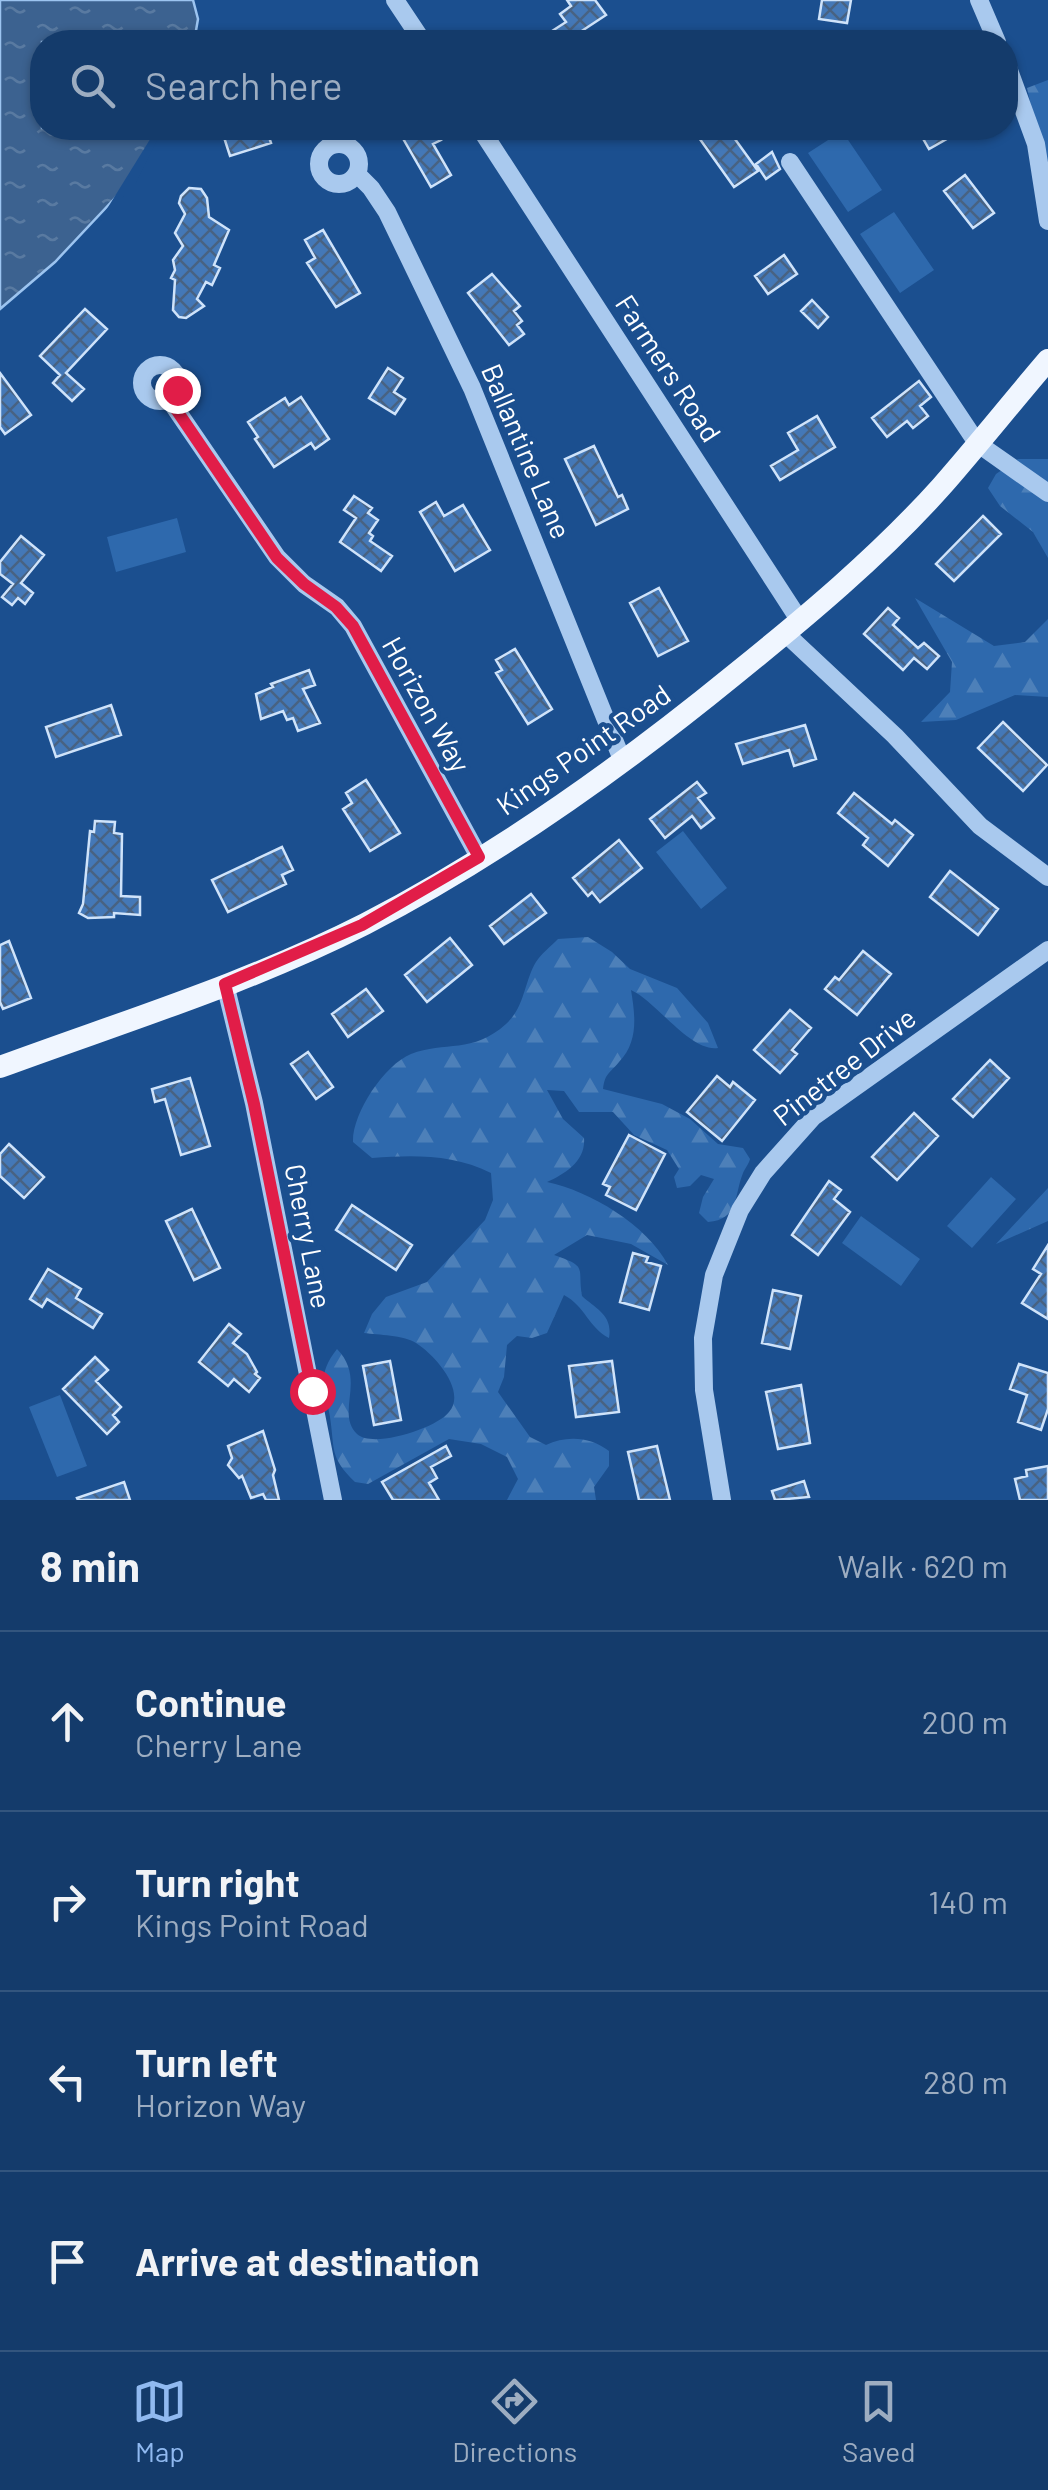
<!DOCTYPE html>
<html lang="en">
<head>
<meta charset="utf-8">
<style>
	body { margin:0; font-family:Barlow,sans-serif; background:#1d4271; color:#f1f3f6 }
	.stop { position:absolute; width:30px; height:30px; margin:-22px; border:8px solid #e11d48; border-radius:50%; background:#fff }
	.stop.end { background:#e11d48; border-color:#fff; box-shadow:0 2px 10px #0008 }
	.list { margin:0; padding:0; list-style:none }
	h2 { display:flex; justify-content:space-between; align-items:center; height:130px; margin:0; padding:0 40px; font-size:42px }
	h2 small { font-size:32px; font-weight:400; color:#9dadc1 }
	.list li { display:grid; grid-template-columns:65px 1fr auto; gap:30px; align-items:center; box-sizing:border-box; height:180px; padding:0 40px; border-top:2px solid #33557e }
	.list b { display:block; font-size:38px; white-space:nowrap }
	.list p { margin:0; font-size:32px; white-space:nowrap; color:#9dadc1 }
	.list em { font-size:32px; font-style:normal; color:#9dadc1 }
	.icon { flex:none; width:55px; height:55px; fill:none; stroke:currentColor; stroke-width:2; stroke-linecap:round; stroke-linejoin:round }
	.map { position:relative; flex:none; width:1048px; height:1500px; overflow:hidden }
	.search { position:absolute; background:#143b6b; box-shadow:0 2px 8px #0004; left:30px; right:30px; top:30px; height:110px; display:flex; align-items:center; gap:25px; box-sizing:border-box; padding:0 35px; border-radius:40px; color:#9dadc1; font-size:38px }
	.sheet { height:850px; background:#143b6b }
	nav { display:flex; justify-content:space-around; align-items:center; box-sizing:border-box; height:140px; border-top:2px solid #33557e; background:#143b6b; font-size:28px; color:#9dadc1 }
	nav a { display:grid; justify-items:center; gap:5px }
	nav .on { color:#90b9f0 }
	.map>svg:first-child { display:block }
	.grass { fill:#2e69ad }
	.forest { fill:url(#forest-firs) }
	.water { fill:url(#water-ripples); stroke:#9cc4f0; stroke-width:2.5 }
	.pier { fill:#1b4f8f }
	.building { fill:url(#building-cross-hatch); stroke:#cfe3fa; stroke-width:2.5 }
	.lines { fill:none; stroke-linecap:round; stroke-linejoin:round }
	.minor { stroke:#a9c9ee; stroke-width:18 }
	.major { stroke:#f0f6ff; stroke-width:22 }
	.route { stroke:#e11d48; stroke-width:12 }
	.labels { text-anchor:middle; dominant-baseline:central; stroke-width:9; stroke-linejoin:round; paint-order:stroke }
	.street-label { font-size:28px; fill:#fff; stroke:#1b4f8f }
</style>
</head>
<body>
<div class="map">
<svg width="1048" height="1500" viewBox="0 0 1048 1500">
	<defs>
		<pattern id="forest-firs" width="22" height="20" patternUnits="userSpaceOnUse" patternTransform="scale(2.5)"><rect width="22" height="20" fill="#2e69ad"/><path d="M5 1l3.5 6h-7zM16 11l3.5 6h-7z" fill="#4d80b9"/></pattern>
		<pattern id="water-ripples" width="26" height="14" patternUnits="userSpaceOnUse" patternTransform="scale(2.5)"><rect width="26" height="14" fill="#3c6290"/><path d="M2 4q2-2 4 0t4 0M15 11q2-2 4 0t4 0" fill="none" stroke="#597aa1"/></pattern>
		<pattern id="building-cross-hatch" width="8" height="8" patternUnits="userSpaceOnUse" patternTransform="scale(2.5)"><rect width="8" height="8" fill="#4478b7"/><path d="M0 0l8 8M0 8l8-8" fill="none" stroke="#486282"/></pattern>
	</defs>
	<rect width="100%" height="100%" fill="#1b4f8f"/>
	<path class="grass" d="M 842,131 L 882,190 L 848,212 L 808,153 Z
		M 894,212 L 934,270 L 900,293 L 860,234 Z
		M 177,518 L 186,552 L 116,572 L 107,537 Z
		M 683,831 L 727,888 L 701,909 L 656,852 Z
		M 991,1177 L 1016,1199 L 972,1248 L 947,1226 Z
		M 861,1216 L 920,1259 L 901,1286 L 842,1243 Z
		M 60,1395 L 87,1466 L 57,1477 L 29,1407 Z"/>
	<path class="forest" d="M 1048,80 L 1048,181 L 1027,88 Z
		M 1018,459 L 1048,459 L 1048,558 L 1033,532 L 1000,506 L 988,488 L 996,474 Z
		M 915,598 L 994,646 L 1025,642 L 1048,619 L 1048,697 L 1015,695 L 956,720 L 921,722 L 950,692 L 952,662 Z
		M 588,937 L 612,952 L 630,969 L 677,988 L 708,1023 L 718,1048 C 690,1052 657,1002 631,990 C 635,1015 639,1041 619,1062 C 610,1073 605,1073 603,1089 L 662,1104 L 690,1119 L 718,1144 L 743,1148 L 750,1159 C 749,1164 745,1168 743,1173 C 734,1195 739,1220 708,1222 L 699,1213 L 703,1197 L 714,1179 L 701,1175 L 690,1186 L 677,1188 L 674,1177 L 679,1169 L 667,1150 L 634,1135 L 613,1112 L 579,1112 L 564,1091 L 547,1090 L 563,1119 L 584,1138 C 586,1161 565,1174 547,1182 C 590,1191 647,1225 668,1265 L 631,1244 L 587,1235 L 554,1255 C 589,1267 577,1267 582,1296 C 596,1309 613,1315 609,1338 C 589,1328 585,1306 564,1295 L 547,1333 L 532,1338 L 517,1336 L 507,1345 L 504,1377 L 498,1392 L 530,1437 L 546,1445 C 567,1435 591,1437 609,1451 L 609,1466 L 594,1487 L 596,1500 L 507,1500 L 518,1479 L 507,1457 L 481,1444 L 449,1439 L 368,1484 L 355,1482 C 329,1457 335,1449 330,1417 C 325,1387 316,1376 337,1349 C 367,1380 335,1412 357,1434 C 373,1449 437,1428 449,1412 C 467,1391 435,1355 416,1343 C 403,1335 379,1335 364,1333 L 372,1314 L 386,1297 L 427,1282 L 485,1220 L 493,1200 L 491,1173 C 453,1154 413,1155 372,1158 L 353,1142 C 352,1114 384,1065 411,1054 C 445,1041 473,1054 506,1024 C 525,1007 524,982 536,962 C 541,954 551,946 558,939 Z
		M 1048,1188 L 1048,1221 L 996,1244 Z"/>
	<path class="water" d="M 0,0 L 193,0 L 198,19 L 194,42 L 42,42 L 42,128 L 158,128 L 131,181 L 55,262 L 0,309 Z"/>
	<path class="pier" d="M 157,128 L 163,128 L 136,183 L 97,225 Z"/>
	<path class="building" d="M 567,0 L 595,0 L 606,15 L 565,42 L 556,42 L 549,33 L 566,22 L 560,14 L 571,6 Z
		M 822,0 L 851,0 L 847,23 L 819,19 Z
		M 221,128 L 266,128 L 271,143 L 230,156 Z
		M 414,128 L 417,128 L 422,135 L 434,128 L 441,140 L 433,144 L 451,175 L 431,187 L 401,135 Z
		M 692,128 L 727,128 L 758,171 L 734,187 Z
		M 917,128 L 966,128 L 929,149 Z
		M 772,152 L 780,169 L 766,179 L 756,164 Z
		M 965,175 L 994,213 L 973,228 L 944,191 Z
		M 189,188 L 201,189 L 207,198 L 209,217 L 229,230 L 214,265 L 220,268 L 212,285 L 206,282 L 197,299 L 204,306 L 186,318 L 179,317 L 173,310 L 175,280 L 171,278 L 175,270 L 173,260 L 183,246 L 175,233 L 185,214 L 179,203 L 181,196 Z
		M 323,230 L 360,293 L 336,307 L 307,263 L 315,258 L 305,240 Z
		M 784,255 L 797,274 L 768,294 L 755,276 Z
		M 492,274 L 520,306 L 514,311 L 522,321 L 517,325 L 524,334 L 509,345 L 468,293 Z
		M 812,300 L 828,317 L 818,328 L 801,311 Z
		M 85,309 L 107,329 L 66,373 L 84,389 L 72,401 L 53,383 L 60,375 L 40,356 Z
		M 388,368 L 403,378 L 394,392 L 405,399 L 395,414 L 369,398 Z
		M 0,373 L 31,415 L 5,434 L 0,427 Z
		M 919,381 L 931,397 L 920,406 L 928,416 L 913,428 L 907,421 L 887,437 L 872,418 Z
		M 301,397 L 329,439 L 315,449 L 311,443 L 274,467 L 255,439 L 258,437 L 248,422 L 285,398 L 289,405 Z
		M 817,416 L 835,447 L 780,480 L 771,466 L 798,450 L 788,433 Z
		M 594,446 L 618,497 L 622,495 L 628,509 L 596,525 L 565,459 Z
		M 354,496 L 372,508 L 368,513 L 378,520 L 369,533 L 373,536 L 370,541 L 392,556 L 381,571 L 340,542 L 356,518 L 344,510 Z
		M 436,502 L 444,516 L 463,505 L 490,550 L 455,571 L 420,512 Z
		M 983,516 L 1001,534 L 954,581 L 936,564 Z
		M 21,536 L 44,555 L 21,583 L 33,593 L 25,604 L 18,598 L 12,605 L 2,597 L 13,584 L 0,574 L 0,562 Z
		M 659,588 L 688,641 L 658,656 L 630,603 Z
		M 888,608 L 899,618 L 893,625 L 918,648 L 924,643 L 939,656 L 927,669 L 914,658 L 903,670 L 864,634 Z
		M 515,649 L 552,709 L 528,724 L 496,673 L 502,670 L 496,660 Z
		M 309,670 L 315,685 L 303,689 L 320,723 L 298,731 L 293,718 L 287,720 L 283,711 L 261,719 L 256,694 L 273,687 L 271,684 Z
		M 111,705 L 121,735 L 56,757 L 46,727 Z
		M 1003,722 L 1047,765 L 1023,791 L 978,748 Z
		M 805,725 L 816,759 L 794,766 L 789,750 L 743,764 L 736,744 Z
		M 366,780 L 400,833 L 370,851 L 343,809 L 352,803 L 346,793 Z
		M 697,782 L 706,793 L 698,798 L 714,818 L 701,828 L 692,816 L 665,838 L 650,819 Z
		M 854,793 L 892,824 L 895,820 L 913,835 L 888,866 L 863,845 L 868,838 L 838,813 Z
		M 95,821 L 115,822 L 114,833 L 122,834 L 121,896 L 140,897 L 140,915 L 114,913 L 114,917 L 88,918 L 79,913 L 83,904 L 90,831 L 94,832 Z
		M 619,840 L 642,868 L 600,902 L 592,892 L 588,896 L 573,878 Z
		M 282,847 L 293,870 L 282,875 L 286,884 L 228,912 L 212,880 Z
		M 950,871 L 998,909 L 978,935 L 930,897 Z
		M 531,894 L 546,913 L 504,944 L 490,926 Z
		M 450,938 L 472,965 L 427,1002 L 405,975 Z
		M 9,941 L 31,998 L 3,1009 L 0,1002 L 0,945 Z
		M 863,951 L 891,974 L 857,1015 L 825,989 L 835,977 L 839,980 Z
		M 366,989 L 383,1011 L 348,1037 L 332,1014 Z
		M 790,1010 L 811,1028 L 792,1050 L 797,1054 L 780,1073 L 754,1050 Z
		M 308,1052 L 333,1087 L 316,1099 L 291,1064 Z
		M 990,1060 L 1009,1078 L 973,1117 L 953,1099 Z
		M 717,1076 L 730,1087 L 733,1082 L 755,1100 L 722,1141 L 687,1112 Z
		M 190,1078 L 210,1146 L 181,1155 L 165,1099 L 155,1102 L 152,1089 Z
		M 914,1113 L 938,1136 L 897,1180 L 872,1157 Z
		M 629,1135 L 665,1154 L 636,1210 L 606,1195 L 610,1187 L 603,1184 Z
		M 9,1144 L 44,1177 L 24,1198 L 0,1176 L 0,1154 Z
		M 829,1181 L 841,1190 L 834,1199 L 850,1212 L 818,1255 L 792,1235 Z
		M 352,1205 L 412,1245 L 396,1270 L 336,1230 Z
		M 192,1209 L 220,1268 L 194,1280 L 166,1221 Z
		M 1048,1245 L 1048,1319 L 1022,1303 L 1041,1274 L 1033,1269 Z
		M 633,1253 L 648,1257 L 646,1262 L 661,1266 L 649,1310 L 620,1302 Z
		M 48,1269 L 81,1289 L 76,1298 L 102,1314 L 93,1328 L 47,1299 L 42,1307 L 30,1299 Z
		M 773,1290 L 801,1296 L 790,1349 L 762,1343 Z
		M 229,1324 L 241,1334 L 233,1343 L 247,1354 L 257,1372 L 255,1374 L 260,1378 L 249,1392 L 234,1379 L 228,1386 L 199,1362 Z
		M 95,1357 L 108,1370 L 96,1381 L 121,1407 L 113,1415 L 119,1422 L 107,1434 L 63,1389 Z
		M 390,1361 L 401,1420 L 374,1425 L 363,1366 Z
		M 612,1361 L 619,1412 L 576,1417 L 569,1366 Z
		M 1019,1364 L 1048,1373 L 1048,1409 L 1041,1430 L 1018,1422 L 1027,1395 L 1010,1389 Z
		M 801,1385 L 810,1443 L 778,1449 L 766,1392 Z
		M 263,1431 L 275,1470 L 273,1475 L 279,1500 L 266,1500 L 263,1494 L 251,1498 L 242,1476 L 239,1478 L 228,1465 L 232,1458 L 228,1446 Z
		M 446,1446 L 451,1456 L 431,1467 L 437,1478 L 429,1483 L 439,1500 L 393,1500 L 382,1482 Z
		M 657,1446 L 670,1500 L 639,1500 L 628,1452 Z
		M 1048,1466 L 1048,1500 L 1020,1500 L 1015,1479 L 1027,1476 L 1026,1470 Z
		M 804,1481 L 809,1497 L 775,1500 L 772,1491 Z
		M 124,1482 L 130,1500 L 78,1500 L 77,1498 Z"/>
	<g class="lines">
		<path class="minor" d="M 395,0 L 423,42
			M 979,0 L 997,42
			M 1006,62 L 1036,144 L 1048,221
			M 480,128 L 800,621
			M319 164a20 20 0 1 1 40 0a20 20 0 1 1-40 0Z
			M 790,162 L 977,443 L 1048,493
			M 357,174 L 371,188 L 387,212 L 472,388 L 623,762
			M142 383a18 18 0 1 1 36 0a18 18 0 1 1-36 0Z
			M 169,399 L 277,557 L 304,584 L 337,607 L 353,626 L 479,857
			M 785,633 L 895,736 L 980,826 L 1048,877
			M 225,984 L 254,1103 L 333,1500
			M 722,1500 L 704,1390 L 703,1338 L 714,1275 L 740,1210 L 763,1173 L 813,1117 L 1048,950"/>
		<path class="major" d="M 0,1067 C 122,1022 249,983 365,924 C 497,856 620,768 734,675 C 806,617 879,556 941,487 C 977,446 1012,402 1048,360"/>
	</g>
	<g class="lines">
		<path class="route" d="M 177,390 L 169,399 L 277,558 L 304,584 L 336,607 L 353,626 L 479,857 L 362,925 L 225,984 L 254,1104 L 312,1391"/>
	</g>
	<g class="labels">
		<g class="street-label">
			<text transform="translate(669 368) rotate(57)">Farmers Road</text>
			<text transform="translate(527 451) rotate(67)">Ballantine Lane</text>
			<text transform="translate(427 704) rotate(61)">Horizon Way</text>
			<text transform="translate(583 749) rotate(-35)">Kings Point Road</text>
			<text transform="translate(844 1066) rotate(-38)">Pinetree Drive</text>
			<text transform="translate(309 1236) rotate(79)">Cherry Lane</text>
		</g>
	</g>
</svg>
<div class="stop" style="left:312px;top:1391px"></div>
<div class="stop end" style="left:177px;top:390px"></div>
<div class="search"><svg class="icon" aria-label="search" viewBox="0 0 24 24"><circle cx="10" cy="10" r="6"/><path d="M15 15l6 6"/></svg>Search here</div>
</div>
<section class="sheet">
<h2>8 min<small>Walk · 620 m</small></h2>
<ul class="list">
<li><svg class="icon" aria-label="ahead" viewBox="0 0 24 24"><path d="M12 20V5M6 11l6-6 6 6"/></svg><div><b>Continue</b><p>Cherry Lane</p></div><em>200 m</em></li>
<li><svg class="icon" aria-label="right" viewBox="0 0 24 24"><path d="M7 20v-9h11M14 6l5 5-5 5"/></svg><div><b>Turn right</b><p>Kings Point Road</p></div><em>140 m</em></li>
<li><svg class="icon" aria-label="left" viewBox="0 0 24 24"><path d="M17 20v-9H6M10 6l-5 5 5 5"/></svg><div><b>Turn left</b><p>Horizon Way</p></div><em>280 m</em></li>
<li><svg class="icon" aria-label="arrive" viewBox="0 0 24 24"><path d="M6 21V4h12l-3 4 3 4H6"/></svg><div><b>Arrive at destination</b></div></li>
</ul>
</section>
<nav>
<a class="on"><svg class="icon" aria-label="map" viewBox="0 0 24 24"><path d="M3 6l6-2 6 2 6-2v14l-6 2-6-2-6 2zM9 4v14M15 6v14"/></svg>Map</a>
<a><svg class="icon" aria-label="directions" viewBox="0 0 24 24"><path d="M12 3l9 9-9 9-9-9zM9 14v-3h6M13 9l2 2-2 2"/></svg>Directions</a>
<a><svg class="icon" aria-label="saved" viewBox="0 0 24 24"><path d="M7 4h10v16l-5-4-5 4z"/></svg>Saved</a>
</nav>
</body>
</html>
